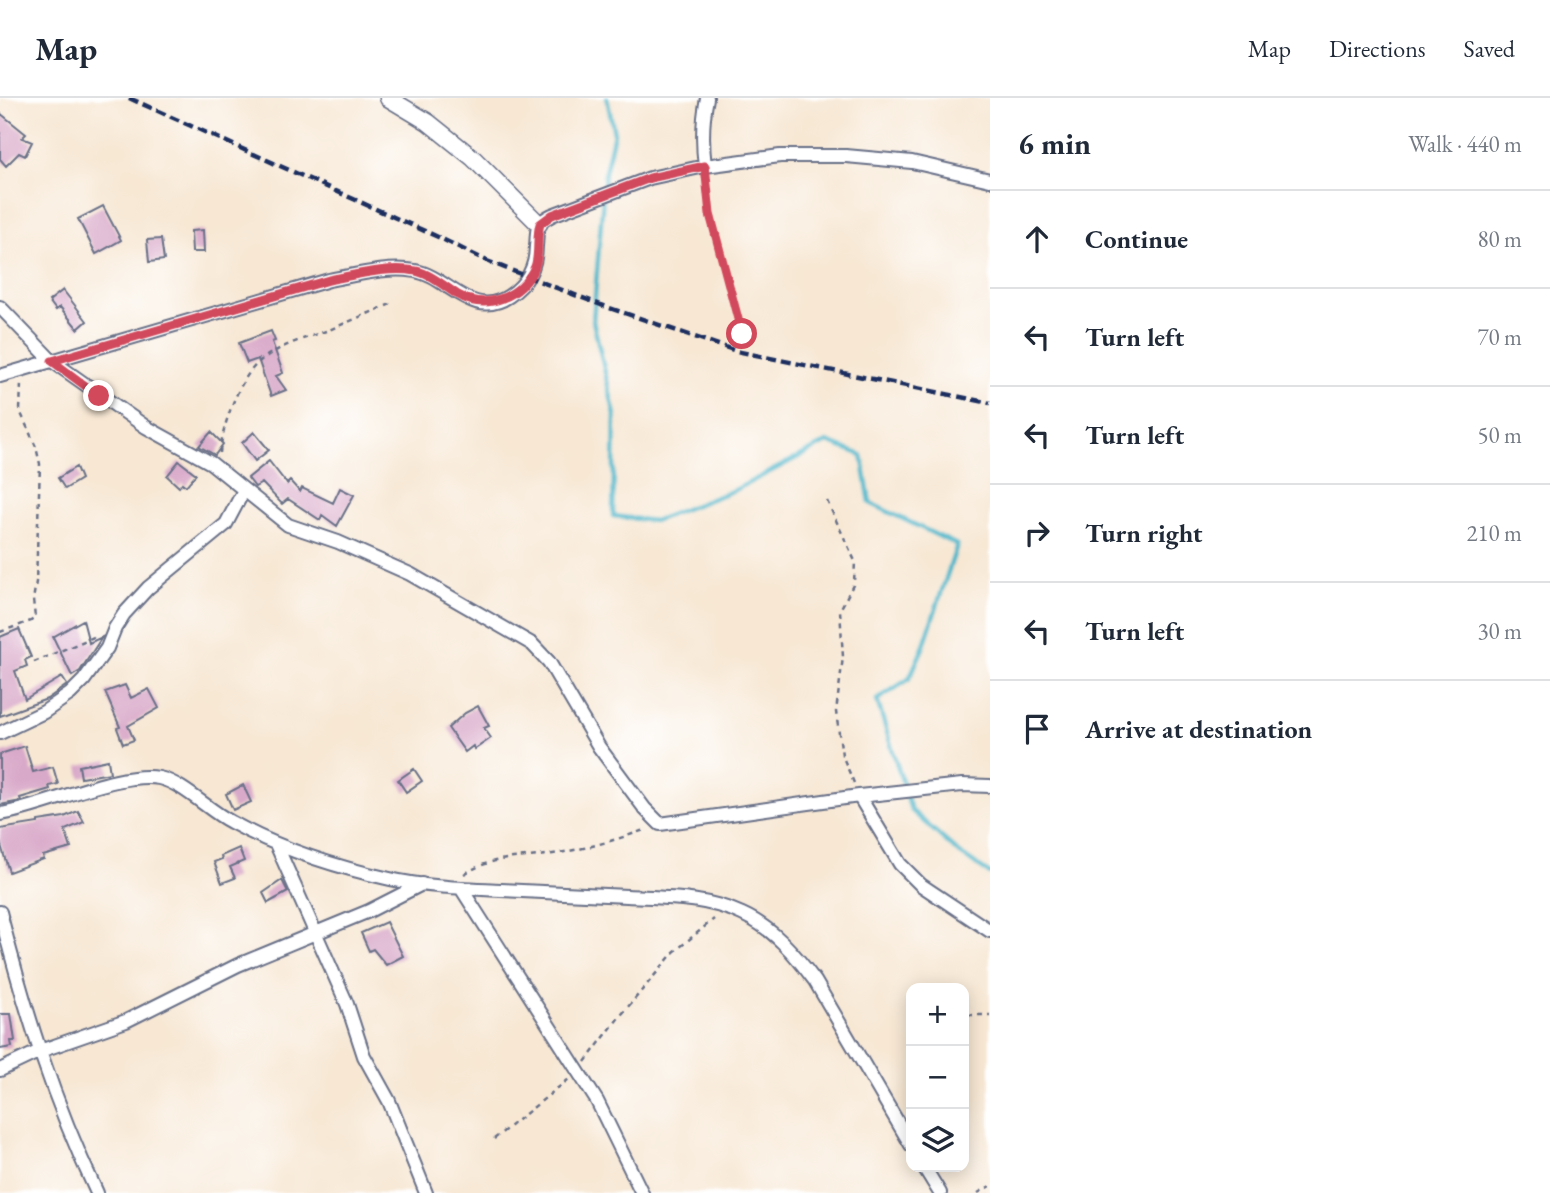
<!DOCTYPE html>
<html lang="en">
<head>
<meta charset="utf-8">
<style>
	body { margin:0; font-family:"EB Garamond",serif; background:#f6f6f7; color:#1f2937 }
	.controls { position:absolute; right:21px; bottom:21px; display:grid; overflow:hidden; border-radius:14px; box-shadow:0 4px 18px #0003 }
	.controls button { width:63px; height:63px; display:grid; place-items:center; padding:0; border:0; border-bottom:2px solid #e0e1e3; background:#fff; color:#1f2937; font:35px sans-serif }
	.stop { position:absolute; width:21px; height:21px; margin:-16px; border:5px solid #d1495b; border-radius:50%; background:#fff }
	.stop.end { background:#d1495b; border-color:#fff; box-shadow:0 2px 7px #0008 }
	.list { margin:0; padding:0; list-style:none }
	h2 { display:flex; justify-content:space-between; align-items:center; height:91px; margin:0; padding:0 28px; font-size:30px }
	h2 small { font-size:23px; font-weight:400; color:#747a83 }
	.list li { display:grid; grid-template-columns:46px 1fr auto; gap:21px; align-items:center; box-sizing:border-box; height:98px; padding:0 28px; border-top:2px solid #e0e1e3 }
	.list b { display:block; font-size:26px; white-space:nowrap }
	.list em { font-size:23px; font-style:normal; color:#747a83 }
	.icon { flex:none; width:38px; height:38px; fill:none; stroke:currentColor; stroke-width:2; stroke-linecap:round; stroke-linejoin:round }
	.map { position:relative; flex:none; width:990px; height:1095px; overflow:hidden }
	header { display:flex; align-items:center; gap:42px; box-sizing:border-box; height:98px; padding:0 35px; background:#fff; border-bottom:2px solid #e0e1e3 }
	header strong { font-size:33px }
	nav { display:flex; gap:38px; margin-inline-start:auto; font-size:24px }
	main { display:flex }
	aside { flex:1; background:#fff }
	.map>svg:first-child { display:block }
	.lines { fill:none; stroke-linecap:round; stroke-linejoin:round }
	.stream { stroke:#4cb6c9; stroke-width:4.5 }
	.building { fill:#d9a9c9 }
	.minor-casing { stroke:#686f87; stroke-width:16 }
	.tertiary-casing { stroke:#686f87; stroke-width:19 }
	.path { stroke:#686f87; stroke-width:2.5; stroke-dasharray:5 5; stroke-linecap:butt }
	.minor { stroke:#fff; stroke-width:12 }
	.tertiary { stroke:#fff; stroke-width:16 }
	.rail { stroke:#1b2f5e; stroke-width:4.5; stroke-dasharray:10 5; stroke-linecap:butt }
	.route { stroke:#d1495b; stroke-width:9 }
</style>
</head>
<body>
<header>
<strong>Map</strong>
<nav><a>Map</a><a>Directions</a><a>Saved</a></nav>
</header>
<main>
<div class="map">
<svg width="990" height="1095" viewBox="0 0 990 1095">
	<rect width="100%" height="100%" fill="#fff"/>
	<filter id="ink" filterUnits="userSpaceOnUse"><feTurbulence type="fractalNoise" baseFrequency=".0143" numOctaves="2"/><feDisplacementMap in="SourceGraphic" scale="14" xChannelSelector="R" yChannelSelector="G"/><feConvolveMatrix kernelMatrix="1 2 1 2 8 2 1 2 1" color-interpolation-filters="sRGB"/></filter>
	<filter id="wash" filterUnits="userSpaceOnUse"><feTurbulence type="fractalNoise" baseFrequency=".00686" numOctaves="4" result="noise"/><feDisplacementMap in="SourceGraphic" scale="28" xChannelSelector="R" yChannelSelector="G"/><feGaussianBlur stdDeviation="1.57" result="paint"/><feColorMatrix in="noise" values="0 0 0 0 0 0 0 0 0 0 0 0 0 0 0 0 0 1.4 0 .05"/><feComposite in="paint" operator="in"/></filter>
	<g filter="url(#wash)">
		<rect width="100%" height="100%" fill="#f7e7d3"/>
		<g class="lines">
			<path class="stream" d="M 607,0 L 614,35 L 605,74 L 593,223 L 615,317 L 613,418 L 654,423 L 737,391 L 827,344 L 862,357 L 870,405 L 957,447 L 923,550 L 909,581 L 877,602 L 911,712 L 959,755 L 990,776"/>
		</g>
		<g id="blocks">
			<path class="building" d="M 0,15 L 26,36 L 22,40 L 32,44 L 25,58 L 19,55 L 6,68 L 0,61 Z
				M 103,108 L 121,142 L 96,156 L 78,121 Z
				M 203,132 L 204,154 L 192,154 L 191,133 Z
				M 161,141 L 164,162 L 149,164 L 147,142 Z
				M 63,192 L 87,223 L 78,231 L 60,209 L 56,212 L 49,203 Z
				M 271,233 L 275,243 L 272,244 L 283,275 L 276,278 L 286,292 L 271,298 L 258,261 L 247,265 L 239,245 Z
				M 211,334 L 223,346 L 215,357 L 199,348 Z
				M 254,334 L 269,352 L 255,363 L 242,345 Z
				M 179,363 L 196,376 L 186,388 L 182,385 L 179,389 L 167,378 Z
				M 269,363 L 287,386 L 290,383 L 300,394 L 302,390 L 333,405 L 340,390 L 354,397 L 337,428 L 322,417 L 320,422 L 288,401 L 282,406 L 262,385 L 255,389 L 248,380 Z
				M 76,369 L 81,381 L 65,391 L 58,380 Z
				M 83,522 L 89,545 L 102,539 L 80,573 L 72,578 L 53,539 Z
				M 19,531 L 31,559 L 25,562 L 27,568 L 15,573 L 25,601 L 62,579 L 67,587 L 47,601 L 0,618 L 0,539 Z
				M 125,587 L 131,600 L 149,591 L 159,610 L 128,628 L 134,642 L 123,646 L 117,630 L 120,629 L 105,594 Z
				M 478,608 L 489,628 L 484,630 L 491,640 L 475,651 L 473,648 L 465,654 L 448,630 L 465,615 Z
				M 25,648 L 33,674 L 53,669 L 58,686 L 49,688 L 50,691 L 20,700 L 21,703 L 0,707 L 0,656 Z
				M 108,662 L 110,675 L 81,680 L 79,668 Z
				M 414,671 L 422,683 L 406,694 L 398,682 Z
				M 243,687 L 251,704 L 233,712 L 226,696 Z
				M 78,713 L 84,724 L 65,732 L 71,750 L 43,758 L 44,761 L 9,774 L 0,744 L 0,731 L 38,725 L 38,723 L 64,719 Z
				M 239,750 L 244,763 L 230,769 L 235,780 L 222,785 L 214,764 L 222,761 L 221,758 Z
				M 282,782 L 288,794 L 268,805 L 263,795 Z
				M 386,824 L 403,858 L 386,867 L 373,851 L 369,853 L 361,835 Z
				M 0,916 L 11,916 L 15,943 L 11,943 L 12,949 L 0,951 Z"/>
		</g>
	</g>
	<g filter="url(#ink)">
		<use href="#blocks" fill-opacity="0" stroke="#686f87" stroke-width="2"/>
		<g class="lines">
			<defs>
				<path id="minor" d="M 705,68 C 702,45 702,24 707,0
					M 0,209 L 52,263 L 146,329 L 211,365 L 288,427 L 338,444 L 410,476 L 532,546 L 549,564 L 599,649 L 645,711 L 660,726 L 859,698 L 962,687 L 990,688
					M 0,278 L 329,182 C 356,177 388,168 415,173 C 447,178 472,223 509,198 C 527,186 536,169 536,148 C 537,141 536,132 539,126 C 542,123 548,119 552,117 L 650,80 L 705,68 L 780,58 L 846,58 L 912,64 L 990,82
					M 0,635 L 44,614 L 70,596 L 84,582 L 107,550 L 115,530 L 124,516 L 148,490 L 226,426 L 244,392
					M 859,698 L 900,766 L 921,787 L 990,833
					M 0,716 C 44,710 120,672 159,680 C 183,685 209,713 231,724 C 280,751 336,769 390,781 C 426,789 464,790 501,792 C 543,794 585,796 627,798 C 666,800 706,799 742,816 C 773,830 795,856 815,883 L 911,1047
					M 276,746 L 347,906 L 364,958 L 389,1003 L 426,1095
					M 461,790 L 597,1003 L 642,1095
					M 0,814 C 25,913 53,1002 97,1095
					M 0,972 L 40,953 L 126,923 L 238,867 L 369,813 L 422,786
					M 924,1069 L 940,1095"/>
				<path id="tertiary" d="M 388,0 L 428,24 L 473,60 L 539,126"/>
			</defs>
			<use href="#minor" class="minor-casing"/>
			<use href="#tertiary" class="tertiary-casing"/>
			<path class="path" d="M 706,82 L 714,135 L 742,236
				M 220,355 C 222,328 239,280 260,263 C 280,247 306,240 329,232 C 350,223 372,214 393,205
				M 827,403 L 855,463 L 854,485 L 840,512 L 843,559 L 836,614 L 842,657 L 854,685
				M 0,534 L 31,523 L 35,519 L 33,502 L 36,484 L 40,366 L 36,349 L 20,313 L 21,285
				M 34,564 L 96,538
				M 464,776 C 499,756 516,762 553,756 C 585,751 616,742 647,731
				M 968,917 L 990,917
				M 585,964 L 617,922 L 674,854 L 714,821
				M 494,1041 L 569,981
				M 978,1095 L 990,1088"/>
			<use href="#minor" class="minor"/>
			<use href="#tertiary" class="tertiary"/>
			<path class="rail" d="M 129,0 L 438,139 L 487,163 L 601,207 L 736,253 L 990,305"/>
		</g>
	</g>
	<g class="lines" filter="url(#ink)">
		<path class="route" d="M 99,298 L 52,263 L 329,182 C 356,177 388,168 416,173 C 431,176 445,189 458,197 C 487,213 521,199 535,169 C 540,156 536,139 540,126 L 552,117 L 650,80 L 705,68 L 710,116 L 742,236"/>
	</g>
</svg>
<div class="controls">
<button>+</button>
<button>−</button>
<button><svg class="icon" aria-label="layers" viewBox="0 0 24 24"><path d="M12 4l9 5-9 5-9-5zM3 14l9 5 9-5"/></svg></button>
</div>
<div class="stop" style="left:742px;top:236px"></div>
<div class="stop end" style="left:99px;top:298px"></div>
</div>
<aside>
<h2>6 min<small>Walk · 440 m</small></h2>
<ul class="list">
<li><svg class="icon" aria-label="ahead" viewBox="0 0 24 24"><path d="M12 20V5M6 11l6-6 6 6"/></svg><div><b>Continue</b></div><em>80 m</em></li>
<li><svg class="icon" aria-label="left" viewBox="0 0 24 24"><path d="M17 20v-9H6M10 6l-5 5 5 5"/></svg><div><b>Turn left</b></div><em>70 m</em></li>
<li><svg class="icon" aria-label="left" viewBox="0 0 24 24"><path d="M17 20v-9H6M10 6l-5 5 5 5"/></svg><div><b>Turn left</b></div><em>50 m</em></li>
<li><svg class="icon" aria-label="right" viewBox="0 0 24 24"><path d="M7 20v-9h11M14 6l5 5-5 5"/></svg><div><b>Turn right</b></div><em>210 m</em></li>
<li><svg class="icon" aria-label="left" viewBox="0 0 24 24"><path d="M17 20v-9H6M10 6l-5 5 5 5"/></svg><div><b>Turn left</b></div><em>30 m</em></li>
<li><svg class="icon" aria-label="arrive" viewBox="0 0 24 24"><path d="M6 21V4h12l-3 4 3 4H6"/></svg><div><b>Arrive at destination</b></div></li>
</ul>
</aside>
</main>
</body>
</html>
